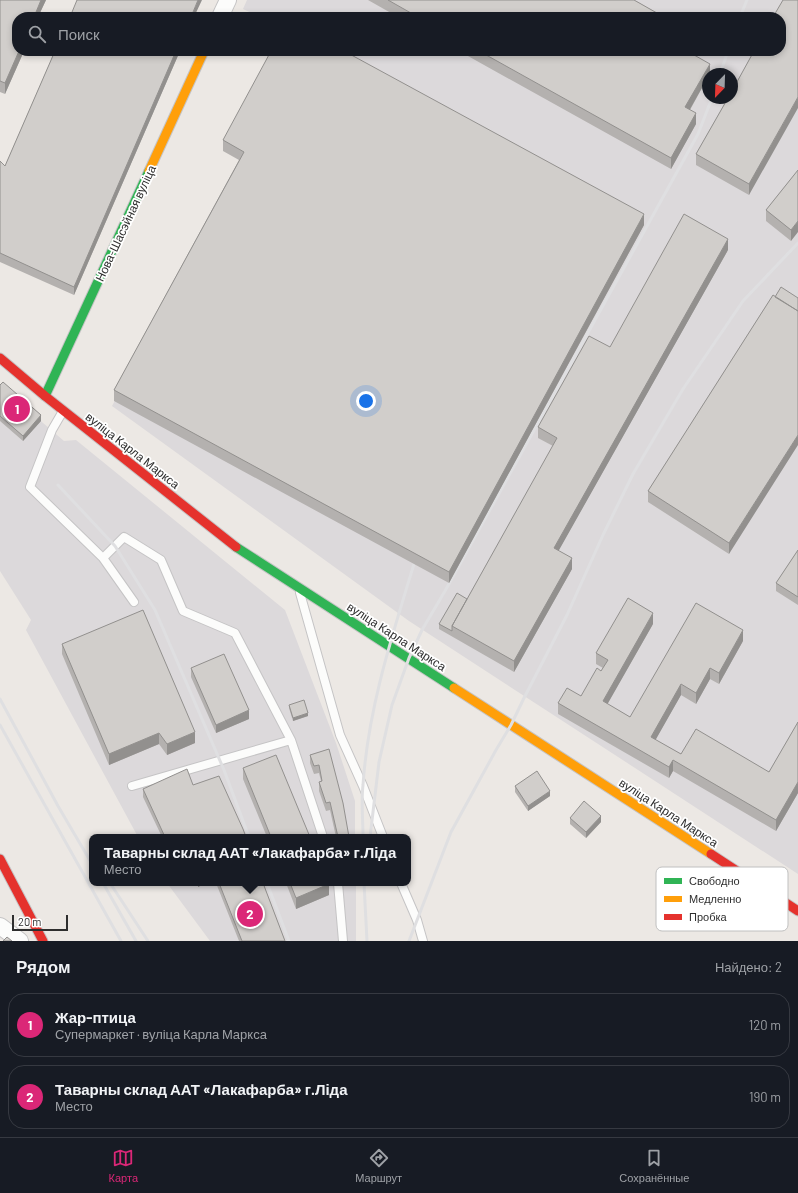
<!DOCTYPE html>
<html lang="ru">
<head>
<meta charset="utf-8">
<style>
	body { margin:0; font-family:Barlow,sans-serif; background:#242831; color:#f1f3f6 }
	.compass { position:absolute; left:702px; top:68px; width:36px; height:36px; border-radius:50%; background:#171b24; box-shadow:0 2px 6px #0003; rotate:203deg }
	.scale { position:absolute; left:12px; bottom:10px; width:56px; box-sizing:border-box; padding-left:4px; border:2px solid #2e2e2e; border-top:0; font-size:11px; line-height:14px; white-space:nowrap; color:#2e2e2e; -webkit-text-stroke:3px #fff; paint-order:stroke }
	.you { position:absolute; left:366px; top:401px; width:14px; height:14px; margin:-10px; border:3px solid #fff; border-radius:50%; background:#1a73e8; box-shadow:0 0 0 6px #1a73e833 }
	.badge { display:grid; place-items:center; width:26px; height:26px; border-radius:50%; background:#db2777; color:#fff; font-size:13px; font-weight:700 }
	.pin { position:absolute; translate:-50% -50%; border:2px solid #fff; box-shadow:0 1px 4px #0006 }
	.popup { position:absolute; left:89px; top:834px; width:322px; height:52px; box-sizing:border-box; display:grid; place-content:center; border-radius:8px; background:#171b24; filter:drop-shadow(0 1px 3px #0005); font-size:13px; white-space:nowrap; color:#9ea1a6 }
	.popup b { font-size:15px; color:#f1f3f6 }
	.popup::after { content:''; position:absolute; left:50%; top:100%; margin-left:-8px; border:8px solid transparent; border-top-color:#171b24 }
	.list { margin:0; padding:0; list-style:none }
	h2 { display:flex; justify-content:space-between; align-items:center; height:52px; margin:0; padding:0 16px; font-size:17px }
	h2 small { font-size:13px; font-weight:400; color:#9ea1a6 }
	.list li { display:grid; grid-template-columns:26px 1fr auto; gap:12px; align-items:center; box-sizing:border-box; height:64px; margin:0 8px 8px; padding:0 8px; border:1px solid #363941; border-radius:16px }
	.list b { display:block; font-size:15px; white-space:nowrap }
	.list p { margin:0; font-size:13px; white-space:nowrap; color:#9ea1a6 }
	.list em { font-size:13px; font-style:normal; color:#9ea1a6 }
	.icon { flex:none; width:22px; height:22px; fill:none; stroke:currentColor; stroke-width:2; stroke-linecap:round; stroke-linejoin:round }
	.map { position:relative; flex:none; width:798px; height:941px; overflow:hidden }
	.search { position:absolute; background:#171b24; box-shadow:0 2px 6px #0003; left:12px; right:12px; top:12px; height:44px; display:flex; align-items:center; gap:10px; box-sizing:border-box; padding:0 14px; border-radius:16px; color:#9ea1a6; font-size:15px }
	.sheet { height:196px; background:#171b24 }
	nav { display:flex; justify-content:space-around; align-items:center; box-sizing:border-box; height:56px; border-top:1px solid #363941; background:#171b24; font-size:11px; color:#9ea1a6 }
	nav a { display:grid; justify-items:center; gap:2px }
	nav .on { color:#db2777 }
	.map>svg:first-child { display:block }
	.industrial { fill:#dcd9db; fill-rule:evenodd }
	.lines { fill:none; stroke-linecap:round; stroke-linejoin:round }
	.lane-casing { stroke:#c5c4c5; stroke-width:10 }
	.street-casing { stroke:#c5c4c5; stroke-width:18 }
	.fast-casing { stroke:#c5c4c5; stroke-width:11 }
	.slow-casing { stroke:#c5c4c5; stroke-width:11 }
	.jam-casing { stroke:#c5c4c5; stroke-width:11 }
	.lane { stroke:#fcfcfb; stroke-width:8 }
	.street { stroke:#fcfcfb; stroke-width:16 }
	.fast { stroke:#30b455; stroke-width:9 }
	.slow { stroke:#ff9f0a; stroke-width:9 }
	.jam { stroke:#e5322d; stroke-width:9 }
	.rail { stroke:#dfdfe1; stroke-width:3 }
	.wall { fill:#b4b1af }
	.shaded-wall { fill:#92908e }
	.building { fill:#d1cecb; stroke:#92908e }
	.labels { text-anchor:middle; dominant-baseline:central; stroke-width:3.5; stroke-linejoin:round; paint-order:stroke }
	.street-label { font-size:12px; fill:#2e2e2e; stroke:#fff }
	.key { fill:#fff; stroke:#c0c0c0; stroke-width:1 }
	.key-label { font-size:11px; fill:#2e2e2e }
</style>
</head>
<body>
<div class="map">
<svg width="798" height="941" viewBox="0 0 798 941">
	<rect width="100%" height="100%" fill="#ece8e4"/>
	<path class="industrial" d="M 247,0 L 798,0 L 798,874 L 409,621 L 112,406 L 244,163 L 277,51 L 781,51 L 781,17 L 260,17 L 243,9 ZM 708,74 L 732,74 L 732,98 L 708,98 Z
		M 0,386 L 64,441 L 76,440 L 285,610 L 336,743 L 355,801 L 355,837 L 138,837 L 26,630 L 31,620 L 0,571 Z
		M 167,883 L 356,883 L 356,941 L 210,941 Z"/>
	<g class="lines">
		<defs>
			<path id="lane" d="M 63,411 L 52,430 L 30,487 L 103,558 L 134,602
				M 103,558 L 124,537 L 161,560 L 183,611 L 235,633 L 291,740 L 132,786
				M 300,593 L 340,735 L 363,786 L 383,837
				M 291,740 L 323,837
				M 338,883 L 343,941
				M 401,883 L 417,920 L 423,941"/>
			<path id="street" d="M 220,17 L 228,0
				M 0,926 L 20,941"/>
			<path id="fast" d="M 45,396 L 149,171
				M 236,547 L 454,688"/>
			<path id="slow" d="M 149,171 L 204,51
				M 454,688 L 711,854"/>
			<path id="jam" d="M 0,358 L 45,396 L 236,547
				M 711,854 L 798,911
				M 0,859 L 43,941"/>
		</defs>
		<use href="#lane" class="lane-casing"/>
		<use href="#street" class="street-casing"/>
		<use href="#fast" class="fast-casing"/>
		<use href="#slow" class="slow-casing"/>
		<use href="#jam" class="jam-casing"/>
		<use href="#lane" class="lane"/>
		<use href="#street" class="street"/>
		<use href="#fast" class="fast"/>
		<use href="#slow" class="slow"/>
		<use href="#jam" class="jam"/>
		<path class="rail" d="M 740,17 L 747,0
			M 720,74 L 728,51
			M 58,485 L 115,546 L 155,610 L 224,770 L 249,837
			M 0,699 L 58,806 L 92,864
			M 0,725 L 121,941
			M 363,837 C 363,820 361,802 363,785 C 368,709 392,636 414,564
			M 370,837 L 379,762 L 392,705 L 409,658 L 422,630 L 445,591 L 698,134 L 712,98
			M 103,883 L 136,941
			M 110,883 L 148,941
			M 267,883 L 289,941
			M 364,883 L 367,941
			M 409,941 L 451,832 L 496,750 L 511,725 L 524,698 L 567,615 L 603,535 L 633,474 L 683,389 L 743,301 L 798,243"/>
	</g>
	<path class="wall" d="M 0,0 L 46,0 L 38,17 L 17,17 L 17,51 L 24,51 L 5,94 L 0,92 Z
		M 368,0 L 634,0 L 664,17 L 398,17 Z
		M 783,0 L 749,195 L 696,165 L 696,154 Z
		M 55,51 L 180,51 L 74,295 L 0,262 L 0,161 L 5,166 Z
		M 459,51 L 687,51 L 710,74 L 708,74 L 708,77 L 690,110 L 696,124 L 671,169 Z
		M 223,140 L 644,225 L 449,583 L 114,401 L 114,390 L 239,160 L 223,151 Z
		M 798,170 L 791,241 L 766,221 L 766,210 Z
		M 728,250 L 558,551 L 572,569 L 514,672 L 439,629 L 439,624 L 467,599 L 553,446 L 538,438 L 538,427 L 610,347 Z
		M 773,295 L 729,554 L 648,502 L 648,491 Z
		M 0,385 L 41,421 L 23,441 L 0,421 Z
		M 798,550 L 798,605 L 776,591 L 776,583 Z
		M 653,624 L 607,704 L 630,717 L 743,641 L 719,684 L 710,679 L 696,704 L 681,695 L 655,740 L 681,754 L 769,772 L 798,722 L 798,793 L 776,831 L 673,771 L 669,778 L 558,714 L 558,703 L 581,696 L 601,671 L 603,668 L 596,664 L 596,653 Z
		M 62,644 L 195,743 L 167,755 L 159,744 L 109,765 L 62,654 Z
		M 191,668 L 249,719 L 216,733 L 191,677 Z
		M 289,705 L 308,716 L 293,721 L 289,708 Z
		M 329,749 L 349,837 L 336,837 L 330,810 L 326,811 L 319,791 L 319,782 L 321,781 L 319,773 L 314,774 L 310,763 L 310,755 Z
		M 243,768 L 310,837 L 267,837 L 243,779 Z
		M 193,785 L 246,837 L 162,837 L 143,797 L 143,789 Z
		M 515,786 L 550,796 L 528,811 L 515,792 Z
		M 570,818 L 601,822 L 586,838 L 570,824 Z
		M 216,883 L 263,883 L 285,941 L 239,941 Z
		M 286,883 L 328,883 L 329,895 L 296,909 Z"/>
	<path class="shaded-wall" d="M 41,0 L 46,0 L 38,17 L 34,17 Z
		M 198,0 L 202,0 L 194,17 L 191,17 Z
		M 19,51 L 24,51 L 5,94 L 5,83 Z
		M 176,51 L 180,51 L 74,295 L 74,287 Z
		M 710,64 L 710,74 L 708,74 L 708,77 L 685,118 L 685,107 Z
		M 798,97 L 798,108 L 749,195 L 749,184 Z
		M 696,113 L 696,124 L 671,169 L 671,158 Z
		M 644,214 L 644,225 L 449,583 L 449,572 Z
		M 798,221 L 798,232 L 791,241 L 791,230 Z
		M 728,239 L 728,250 L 554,559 L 554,548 Z
		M 41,415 L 41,421 L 23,441 L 23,436 Z
		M 798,435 L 798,445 L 729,554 L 729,543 Z
		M 572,558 L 572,569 L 514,672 L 514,661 Z
		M 653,613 L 653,624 L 603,712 L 603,701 Z
		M 743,630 L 743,641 L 719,684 L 719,673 Z
		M 710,668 L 710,679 L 696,704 L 696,693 Z
		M 681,684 L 681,695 L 651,748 L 651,737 Z
		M 249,710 L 249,719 L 216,733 L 216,725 Z
		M 308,713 L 308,716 L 293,721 L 293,718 Z
		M 195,732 L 195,743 L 167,755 L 167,744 Z
		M 159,733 L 159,744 L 109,765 L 109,754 Z
		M 673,760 L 673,771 L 669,778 L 669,767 Z
		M 798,782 L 798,793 L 776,831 L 776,820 Z
		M 550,791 L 550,796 L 528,811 L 528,806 Z
		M 601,816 L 601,822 L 586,838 L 586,832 Z
		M 198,883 L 207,883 L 198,887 Z
		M 329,884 L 329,895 L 296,909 L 296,898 Z"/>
	<path class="building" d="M 0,0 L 41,0 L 34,17 L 17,17 L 17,51 L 19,51 L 5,83 L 0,81 Z
		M 77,0 L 198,0 L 191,17 L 70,17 Z
		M 388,0 L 634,0 L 664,17 L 418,17 Z
		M 783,0 L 798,0 L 798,97 L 749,184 L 696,154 L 728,98 L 732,98 L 732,91 L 754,51 L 781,51 L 781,17 L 773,17 Z
		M 55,51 L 176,51 L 74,287 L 0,253 L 0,161 L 5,166 Z
		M 271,51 L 344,51 L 644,214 L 449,572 L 114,390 L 244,152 L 223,140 Z
		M 479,51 L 687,51 L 710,64 L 685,107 L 696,113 L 671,158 Z
		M 798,170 L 798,221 L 791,230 L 766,210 Z
		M 684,214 L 728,239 L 554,548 L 572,558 L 514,661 L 452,626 L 557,438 L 538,427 L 589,336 L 610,347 Z
		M 781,287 L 798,298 L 798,311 L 775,297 Z
		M 773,295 L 798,311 L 798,435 L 729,543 L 648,491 Z
		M 3,382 L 41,415 L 23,436 L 0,416 L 0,385 Z
		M 798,550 L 798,597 L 776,583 Z
		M 457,593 L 467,599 L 452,626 L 452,631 L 439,624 Z
		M 628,598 L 653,613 L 603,701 L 630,717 L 696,603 L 743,630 L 719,673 L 710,668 L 696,693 L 681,684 L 651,737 L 681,754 L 696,729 L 769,772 L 798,722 L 798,782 L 776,820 L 673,760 L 669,767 L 558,703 L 567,688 L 581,696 L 597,668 L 601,671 L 608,660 L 596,653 Z
		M 143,610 L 195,732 L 167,744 L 159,733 L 109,754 L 62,644 Z
		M 224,654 L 249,710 L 216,725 L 191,668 Z
		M 304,700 L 308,713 L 293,718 L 289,705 Z
		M 329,749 L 343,803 L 349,837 L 338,837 L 330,802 L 326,803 L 319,782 L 322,781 L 319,765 L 314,766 L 310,755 Z
		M 276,755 L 310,837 L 271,837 L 243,768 Z
		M 187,769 L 193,785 L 219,776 L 243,829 L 246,837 L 165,837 L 143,789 Z
		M 537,771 L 550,791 L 528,806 L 515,786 Z
		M 584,801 L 601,816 L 586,832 L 570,818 Z
		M 219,883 L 263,883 L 285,941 L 242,941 Z
		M 290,883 L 328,883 L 329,884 L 296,898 Z
		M 7,937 L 12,941 L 3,941 Z"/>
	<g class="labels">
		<g class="street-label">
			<text transform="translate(125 223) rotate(-65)">Нова-Шасэйная вуліца</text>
			<text transform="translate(133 450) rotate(38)">вуліца Карла Маркса</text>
			<text transform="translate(397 636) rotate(33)">вуліца Карла Маркса</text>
			<text transform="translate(669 812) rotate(33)">вуліца Карла Маркса</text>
		</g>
	</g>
	<rect x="656" y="867" width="132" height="64" rx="6" class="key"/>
	<rect x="664" y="878" width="18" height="6" fill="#30b455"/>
	<rect x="664" y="896" width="18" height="6" fill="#ff9f0a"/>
	<rect x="664" y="914" width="18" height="6" fill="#e5322d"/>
	<g class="key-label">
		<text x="689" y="885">Свободно</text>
		<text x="689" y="903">Медленно</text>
		<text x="689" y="921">Пробка</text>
	</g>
</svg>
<svg class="compass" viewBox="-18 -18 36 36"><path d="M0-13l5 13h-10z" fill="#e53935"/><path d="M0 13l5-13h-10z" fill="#9ea1a6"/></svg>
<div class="scale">20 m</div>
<div class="you"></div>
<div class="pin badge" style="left:17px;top:409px">1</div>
<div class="pin badge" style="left:250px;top:914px">2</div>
<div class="popup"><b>Таварны склад ААТ «Лакафарба» г.Ліда</b>Место</div>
<div class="search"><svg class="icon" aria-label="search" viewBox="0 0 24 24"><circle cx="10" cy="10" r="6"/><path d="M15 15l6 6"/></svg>Поиск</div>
</div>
<section class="sheet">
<h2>Рядом<small>Найдено: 2</small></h2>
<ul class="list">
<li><span class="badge">1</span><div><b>Жар-птица</b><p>Супермаркет · вуліца Карла Маркса</p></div><em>120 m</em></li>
<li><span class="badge">2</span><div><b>Таварны склад ААТ «Лакафарба» г.Ліда</b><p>Место</p></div><em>190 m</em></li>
</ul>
</section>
<nav>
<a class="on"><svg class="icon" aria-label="map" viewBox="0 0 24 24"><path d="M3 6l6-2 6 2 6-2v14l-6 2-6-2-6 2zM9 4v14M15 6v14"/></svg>Карта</a>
<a><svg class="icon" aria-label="directions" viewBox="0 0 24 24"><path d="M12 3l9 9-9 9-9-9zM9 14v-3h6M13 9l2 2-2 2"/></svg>Маршрут</a>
<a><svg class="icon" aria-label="saved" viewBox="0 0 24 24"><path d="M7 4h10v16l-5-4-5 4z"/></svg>Сохранённые</a>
</nav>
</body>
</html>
